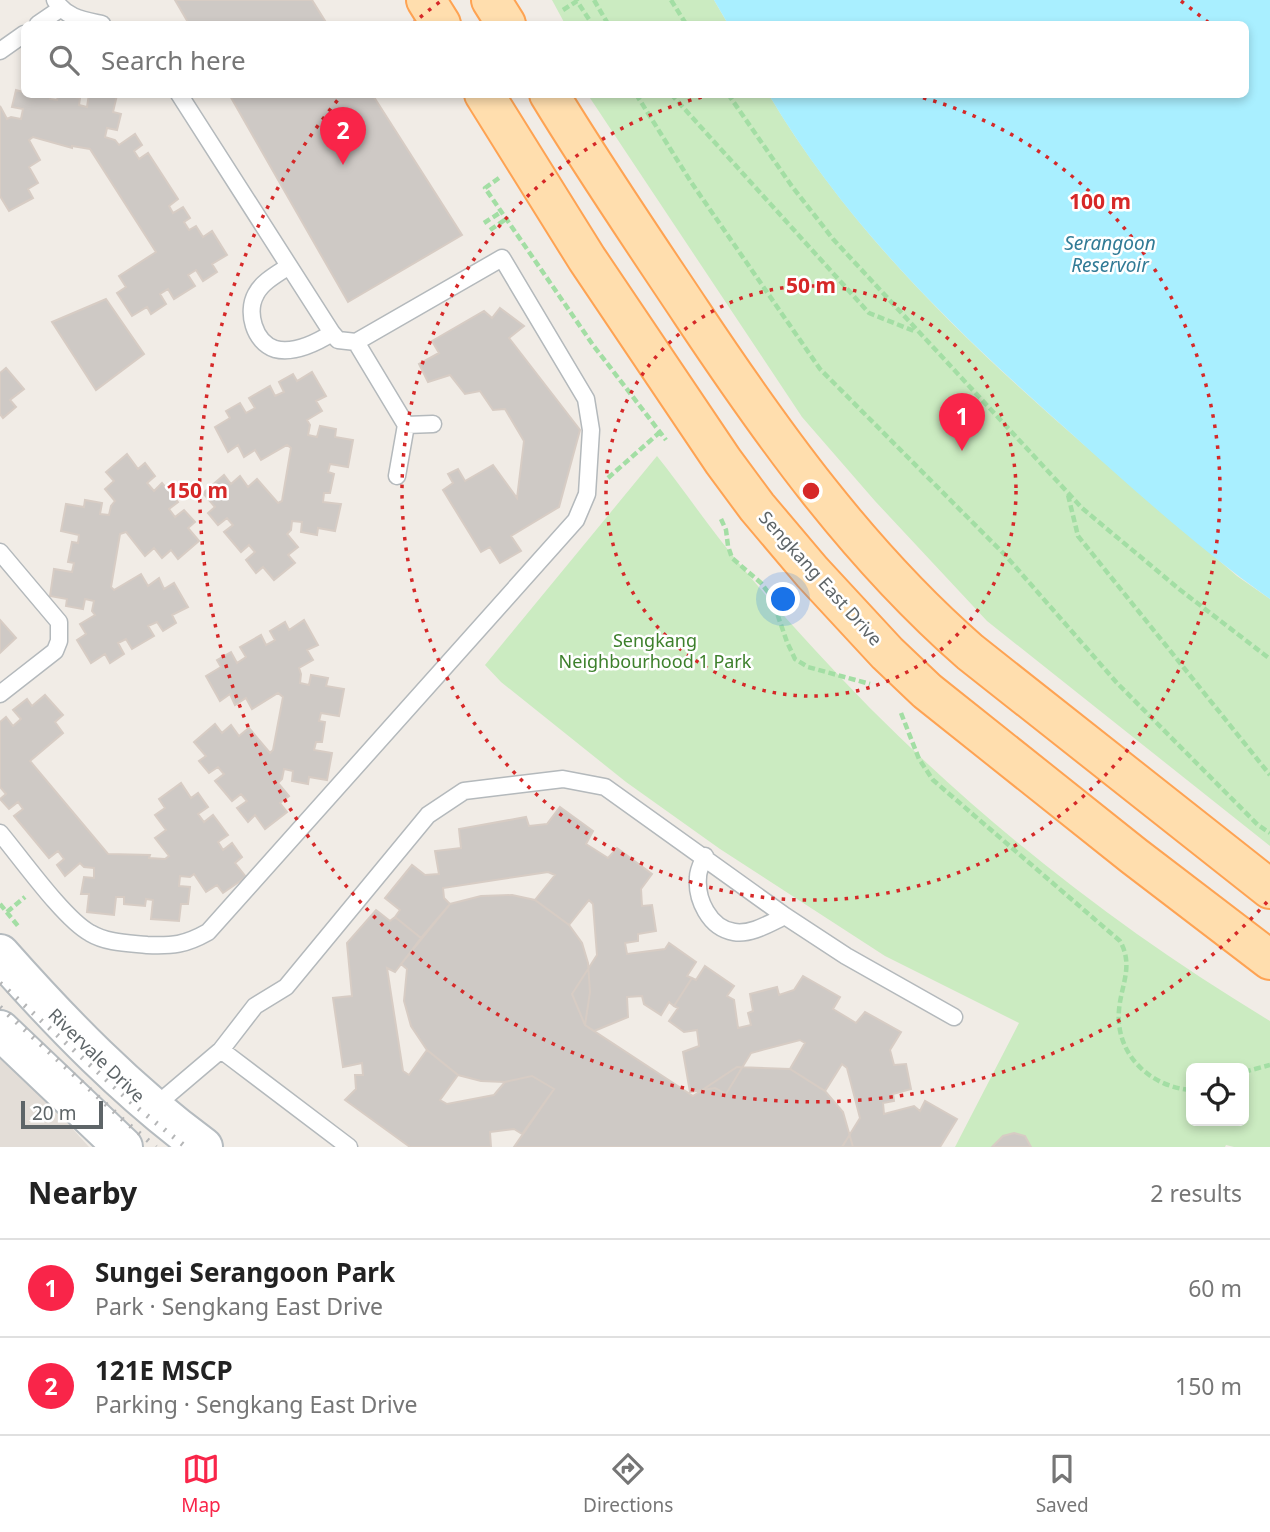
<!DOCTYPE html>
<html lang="en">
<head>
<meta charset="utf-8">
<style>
	body { margin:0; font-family:"Noto Sans",sans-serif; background:#f2f2f2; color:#222 }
	.controls { position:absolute; right:21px; bottom:21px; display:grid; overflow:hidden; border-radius:10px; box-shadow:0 4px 10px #0003 }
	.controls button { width:63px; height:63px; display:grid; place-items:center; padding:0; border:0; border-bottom:2px solid #e0e0e0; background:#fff; color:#222; font:35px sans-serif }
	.scale { position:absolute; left:21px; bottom:18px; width:82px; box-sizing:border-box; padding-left:7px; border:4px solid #5e6568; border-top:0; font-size:19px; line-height:24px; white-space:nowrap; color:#5e6568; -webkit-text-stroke:5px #fff; paint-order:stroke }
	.you { position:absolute; left:784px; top:600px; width:24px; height:24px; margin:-18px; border:5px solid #fff; border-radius:50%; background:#1a73e8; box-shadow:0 0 0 10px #1a73e833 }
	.badge { display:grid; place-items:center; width:46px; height:46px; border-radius:50%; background:#f92549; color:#fff; font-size:23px; font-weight:700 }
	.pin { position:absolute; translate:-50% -58px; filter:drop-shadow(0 2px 4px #0008) }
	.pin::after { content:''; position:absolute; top:37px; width:24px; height:21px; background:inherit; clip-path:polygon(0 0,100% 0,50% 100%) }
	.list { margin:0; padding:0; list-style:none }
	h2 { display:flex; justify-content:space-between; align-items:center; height:91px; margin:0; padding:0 28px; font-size:30px }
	h2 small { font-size:23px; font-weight:400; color:#767676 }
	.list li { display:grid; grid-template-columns:46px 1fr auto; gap:21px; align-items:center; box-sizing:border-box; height:98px; padding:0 28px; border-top:2px solid #e0e0e0 }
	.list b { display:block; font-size:26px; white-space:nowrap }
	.list p { margin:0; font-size:23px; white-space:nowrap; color:#767676 }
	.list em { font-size:23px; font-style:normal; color:#767676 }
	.icon { flex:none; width:38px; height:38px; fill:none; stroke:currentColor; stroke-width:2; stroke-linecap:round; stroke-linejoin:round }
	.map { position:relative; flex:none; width:1270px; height:1147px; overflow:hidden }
	.search { position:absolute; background:#fff; box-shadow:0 4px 10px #0003; left:21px; right:21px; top:21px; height:77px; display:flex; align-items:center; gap:18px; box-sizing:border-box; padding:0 24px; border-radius:10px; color:#767676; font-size:26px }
	.sheet { height:287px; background:#fff }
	nav { display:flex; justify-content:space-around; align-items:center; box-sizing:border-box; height:98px; border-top:2px solid #e0e0e0; background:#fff; font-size:19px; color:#767676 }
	nav a { display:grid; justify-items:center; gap:4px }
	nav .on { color:#f92549 }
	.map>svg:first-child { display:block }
	.education { fill:#e3ddd7 }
	.green { fill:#cbebc1; fill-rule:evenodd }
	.water { fill:#a9efff }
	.building { fill:#cec9c5; stroke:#d7ccc4; stroke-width:2 }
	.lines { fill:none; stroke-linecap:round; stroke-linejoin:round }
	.lane-casing { stroke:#b4b9bc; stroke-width:19 }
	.secondary-casing { stroke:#b5bbbf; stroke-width:42 }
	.primary-casing { stroke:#fea353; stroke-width:42 }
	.path { stroke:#a3dea4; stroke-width:4.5; stroke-dasharray:7 3.5; stroke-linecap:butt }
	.lane { stroke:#fff; stroke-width:16 }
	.secondary { stroke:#fff; stroke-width:38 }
	.primary { stroke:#ffdeae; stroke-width:38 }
	.rail { stroke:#b5b6b7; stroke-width:5; stroke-dasharray:2 9; stroke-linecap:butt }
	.ring { fill:none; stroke:#d62828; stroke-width:3.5; stroke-dasharray:3.5 7 }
	.labels { text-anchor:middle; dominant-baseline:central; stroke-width:5; stroke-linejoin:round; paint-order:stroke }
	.street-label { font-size:18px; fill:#5e6568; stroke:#fff }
	.park-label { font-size:18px; fill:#3d802c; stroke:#fff }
	.water-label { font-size:19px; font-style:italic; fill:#317b96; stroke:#fff }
	.centre { fill:#d62828; stroke:#fff; stroke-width:3.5 }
	.ring-label { font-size:21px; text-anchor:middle; font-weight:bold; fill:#d62828; stroke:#fff; stroke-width:5; stroke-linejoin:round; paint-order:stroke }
</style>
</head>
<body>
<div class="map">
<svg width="1270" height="1147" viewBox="0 0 1270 1147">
	<rect width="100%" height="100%" fill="#f1ece6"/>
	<path class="education" d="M 0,1056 L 32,1084 L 89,1147 L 0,1147 Z"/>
	<path class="green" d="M 552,0 L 714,0 L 728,24 L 565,24 Z
		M 588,95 L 769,95 C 885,290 1068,429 1237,576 L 1270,599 L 1270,846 L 987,621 L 875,501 L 802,417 Z
		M 657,456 C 678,482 697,510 718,537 C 748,576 781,613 815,650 C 947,795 1102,920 1270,1021 L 1270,1147 L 1234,1147 L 1226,1145 L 1225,1147 L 955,1147 L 1019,1023 L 885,956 L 720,849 L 626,782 L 501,682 L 485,665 ZM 1191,1068 L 1244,1068 L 1244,1121 L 1191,1121 Z"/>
	<path class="water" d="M 714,0 L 1270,0 L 1270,599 C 1201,550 1137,493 1074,436 C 959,334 848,229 769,95 L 1246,94 L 1246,24 L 728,24 Z"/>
	<path class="building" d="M 175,0 L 312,0 L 327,24 L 189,24 Z
		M 24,87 L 24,94 L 51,94 L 50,99 L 57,100 L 59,94 L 80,98 L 79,105 L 87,107 L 89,94 L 117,95 L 113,112 L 121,114 L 117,130 L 107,128 L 105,137 L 115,140 L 119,145 L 135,134 L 142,145 L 134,151 L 139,159 L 148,153 L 178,199 L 169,206 L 173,213 L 183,207 L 190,218 L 184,222 L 189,230 L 196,226 L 203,237 L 212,231 L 227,255 L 212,264 L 217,272 L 203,281 L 196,270 L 188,275 L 195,286 L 174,299 L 168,289 L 160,294 L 166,304 L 151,314 L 147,307 L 132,316 L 117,293 L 126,287 L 119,276 L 156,252 L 90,149 L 72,146 L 72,148 L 33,137 L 29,140 L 40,160 L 29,167 L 38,183 L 28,189 L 33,198 L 9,211 L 0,196 L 0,106 L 7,119 L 11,117 L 21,119 L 23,109 L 12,107 L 16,90 L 23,92 Z
		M 229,94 L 372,94 L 462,235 L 348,302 Z
		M 106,299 L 144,354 L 96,390 L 52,322 Z
		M 500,308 L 524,326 L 509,338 L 580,430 L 559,507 L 511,536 L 521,551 L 500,563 L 490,547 L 481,552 L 443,490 L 453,483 L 448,474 L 458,469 L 465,481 L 493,465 L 517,498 L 524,441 L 505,409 L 493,410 L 480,391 L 465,394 L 450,375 L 428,382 L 419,364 L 439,353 L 432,341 L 484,311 L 492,318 Z
		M 6,368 L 24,389 L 10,400 L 16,407 L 3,418 L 0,414 L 0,373 Z
		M 312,372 L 326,396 L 316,401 L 322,411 L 307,420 L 310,425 L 308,435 L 317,437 L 320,426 L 336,429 L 335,437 L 353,440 L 348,467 L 330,464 L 328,472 L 334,474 L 330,493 L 324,493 L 323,502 L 341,504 L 335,531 L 318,528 L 317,535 L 301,532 L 302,522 L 292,521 L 291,530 L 287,534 L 298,547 L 288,555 L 295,563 L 274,580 L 263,567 L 256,573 L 246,560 L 255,552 L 249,545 L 241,552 L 224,532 L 233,525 L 227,518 L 218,525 L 208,513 L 215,507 L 203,493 L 224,475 L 231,484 L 240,476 L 248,487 L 257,479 L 278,503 L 282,501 L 291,448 L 287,445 L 261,460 L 255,450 L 244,457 L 238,445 L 228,452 L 215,427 L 230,418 L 226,411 L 240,403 L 246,413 L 255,408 L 249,398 L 270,386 L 275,396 L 284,392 L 279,382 L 293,374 L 297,381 Z
		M 127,454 L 138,469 L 145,463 L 155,476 L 147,483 L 154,491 L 162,483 L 178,502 L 169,509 L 175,517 L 184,510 L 195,522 L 188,528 L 199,541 L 178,559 L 171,550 L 162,558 L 154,548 L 145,556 L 126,532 L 120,534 L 111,587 L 114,590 L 141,574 L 148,586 L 159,578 L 164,589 L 174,583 L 188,607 L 172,615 L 176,623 L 163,631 L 157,622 L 148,626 L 154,636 L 132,649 L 126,639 L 118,643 L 124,654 L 110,663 L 105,654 L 91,663 L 77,640 L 86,634 L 80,624 L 95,615 L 92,611 L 94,601 L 85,599 L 83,609 L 66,606 L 67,599 L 50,596 L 54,569 L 72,572 L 74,563 L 68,562 L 72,542 L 78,543 L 79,535 L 61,531 L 66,504 L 84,507 L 85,500 L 102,503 L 100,514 L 109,515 L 111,506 L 115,501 L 105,489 L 114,481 L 106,472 Z
		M 0,620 L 16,638 L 0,653 Z
		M 304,620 L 318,645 L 307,650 L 313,660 L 299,668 L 301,674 L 300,683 L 309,685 L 311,675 L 328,678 L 326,686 L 344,689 L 339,716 L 321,713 L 319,721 L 325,722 L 322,742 L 316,742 L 314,750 L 332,753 L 327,780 L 309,777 L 308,784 L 292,781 L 293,771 L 284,769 L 282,779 L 278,783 L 289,796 L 280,803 L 287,812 L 265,829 L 255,815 L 248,822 L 237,808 L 247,801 L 241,794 L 232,801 L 215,781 L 224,774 L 218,767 L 209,773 L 199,761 L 206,756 L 194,742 L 215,724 L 222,733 L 231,725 L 239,736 L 249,728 L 270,753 L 273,750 L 283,697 L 278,693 L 252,709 L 246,698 L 235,705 L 230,694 L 220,701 L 206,676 L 221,667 L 217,660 L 231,652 L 237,663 L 246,657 L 240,647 L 261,635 L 266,645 L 275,640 L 270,631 L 285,622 L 289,630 Z
		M 45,695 L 63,715 L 55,722 L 63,733 L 30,761 L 108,854 L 150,855 L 149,858 L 165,859 L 169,856 L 155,838 L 166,830 L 155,815 L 165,808 L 159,799 L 181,783 L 191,798 L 198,793 L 208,807 L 198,814 L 204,822 L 213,815 L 228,835 L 218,842 L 223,850 L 232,843 L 242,857 L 235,863 L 246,877 L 223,893 L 217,885 L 206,892 L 194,874 L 190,877 L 180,876 L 179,886 L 190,887 L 188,904 L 181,904 L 179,921 L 151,919 L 153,900 L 146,899 L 145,906 L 124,904 L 124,897 L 116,897 L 114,915 L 87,912 L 89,894 L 81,894 L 84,877 L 94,878 L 94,868 L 84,867 L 80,863 L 65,876 L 57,865 L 64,859 L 58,851 L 49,858 L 14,816 L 23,809 L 18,802 L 9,809 L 0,799 L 6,794 L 0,787 L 0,722 L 6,717 L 13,726 L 21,719 L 13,710 L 27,699 L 32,706 Z
		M 560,807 L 593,831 L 586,844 L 608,858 L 617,848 L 652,874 L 641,889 L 642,906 L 652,905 L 656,931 L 638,934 L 638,941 L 625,943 L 627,954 L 665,949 L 669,943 L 696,962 L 687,976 L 692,978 L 674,1006 L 669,1002 L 661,1015 L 644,1004 L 642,996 L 627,997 L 628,1017 L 594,1031 L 585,1025 L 572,994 L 597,955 L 593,904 L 589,900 L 569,925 L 535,900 L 555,875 L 548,872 L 443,888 L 444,898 L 450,904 L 421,938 L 395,917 L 400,910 L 385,898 L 412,865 L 425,875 L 439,874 L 435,851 L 461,848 L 459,829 L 526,817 L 529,826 L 547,824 Z
		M 512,895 L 535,900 L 569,925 L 582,943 L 588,963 L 590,992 L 585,1025 L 693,1096 L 737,1067 L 790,1069 L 825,1091 L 843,1112 L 853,1147 L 514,1147 L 554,1089 L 532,1076 L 505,1082 L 481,1081 L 458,1075 L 427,1050 L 411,1026 L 404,1001 L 407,969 L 401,964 L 450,904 L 481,896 Z
		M 376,910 L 390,921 L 395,917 L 421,938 L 395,972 L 387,968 L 403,1071 L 409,1075 L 427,1050 L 458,1075 L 440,1100 L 447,1104 L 494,1095 L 505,1082 L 532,1076 L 554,1089 L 522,1134 L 514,1129 L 490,1132 L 491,1147 L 410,1147 L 345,1100 L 356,1089 L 355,1075 L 363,1075 L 362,1063 L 343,1067 L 333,998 L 352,996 L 347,943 Z
		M 705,966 L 734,986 L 727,996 L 734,1000 L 738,1028 L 751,1025 L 748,1013 L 753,1011 L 750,994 L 777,987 L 779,995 L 794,990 L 803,976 L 840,997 L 833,1009 L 856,1023 L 865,1012 L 901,1032 L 890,1050 L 894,1065 L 906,1064 L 911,1089 L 893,1094 L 894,1101 L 883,1103 L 884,1114 L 914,1106 L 920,1111 L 925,1101 L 957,1119 L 940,1147 L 842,1147 L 860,1118 L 847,1068 L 842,1064 L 825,1091 L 790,1069 L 805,1043 L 800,1040 L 751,1053 L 726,1094 L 715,1088 L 690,1092 L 683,1052 L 699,1046 L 697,1030 L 684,1032 L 669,1021 L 678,1008 L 674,1006 L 692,978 L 696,980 Z
		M 1014,1133 L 1025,1136 L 1031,1147 L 992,1147 L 1003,1136 Z"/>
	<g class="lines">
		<defs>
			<path id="lane" d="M 55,0 C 66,18 83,20 102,24
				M 38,24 L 60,9
				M 0,51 L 24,34
				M 289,266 C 277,274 262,282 256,294 C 246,312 254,342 275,349 C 294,354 316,343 332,333
				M 356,342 L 406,425 L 433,424
				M 397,476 L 406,425
				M 0,552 L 59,622 L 59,641 L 55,651 L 0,694
				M 0,833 C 21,858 64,919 90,933 C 107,943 127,943 147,945 C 173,946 185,945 208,932 L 576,520 L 587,494 L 591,430 L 586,399 L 502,258 L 356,342 L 338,340 L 332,333 L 179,94
				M 705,856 C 702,863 698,870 698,877 C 696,899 709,928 734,932 C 751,935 770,923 785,916
				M 221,1050 L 349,1147
				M 156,1109 L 168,1095 L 221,1050 L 255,1006 L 286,987 L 428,815 L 464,791 L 563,779 L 605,787 L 785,916 L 846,956 L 954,1017"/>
			<path id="secondary" d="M 0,954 C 62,1024 128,1092 203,1147
				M 0,1030 L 123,1147"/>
			<path id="primary" d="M 426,0 L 441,24
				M 491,0 L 506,24
				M 484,94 L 587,259 L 723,461 L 757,507 L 812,572 L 887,653 L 927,691 L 1134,856 L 1270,960
				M 549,94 C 594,168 643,240 691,312 C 773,435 858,554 970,652 L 1270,889"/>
		</defs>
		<use href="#lane" class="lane-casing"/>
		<use href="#secondary" class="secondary-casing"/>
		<use href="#primary" class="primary-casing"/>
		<path class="path" d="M 594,0 L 608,24
			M 671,0 L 686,24
			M 563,10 L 577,1 L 592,24
			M 636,94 L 691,182 L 820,369 L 1006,556 L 1117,683 L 1258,825 L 1270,833
			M 671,94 L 869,313 L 914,331
			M 728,94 L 791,185 L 833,239 L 1082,508 L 1179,589 L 1270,659
			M 499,178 L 485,188 L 593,345 L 666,440
			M 484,223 L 501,212
			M 490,230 L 506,219
			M 608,478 L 660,432
			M 1068,495 L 1078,536 L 1270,775
			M 721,519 L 726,530 L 728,546 L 732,558 L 761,583 L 771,596 L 787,642 L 795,659 L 808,667 L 870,684
			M 901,713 L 919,759 L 933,780 L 1120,941 C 1134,966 1121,985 1119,1010 C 1115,1054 1150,1087 1191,1090
			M 0,904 L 18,926
			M 7,912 L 25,897
			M 1244,1072 L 1270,1065"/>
		<use href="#lane" class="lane"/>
		<use href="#secondary" class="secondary"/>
		<use href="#primary" class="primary"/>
		<path class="rail" d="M 0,983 L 134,1105 L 186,1147
			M 0,1007 L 122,1119 L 156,1147"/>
	</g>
	<g class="ring">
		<circle cx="811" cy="491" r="205"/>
		<path d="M913 95A409 409 0 1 1 709 95"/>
		<path d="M1267 902A614 614 0 0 1 341 96M412 24A614 614 0 0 1 441 1M1181 1A614 614 0 0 1 1210 24"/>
	</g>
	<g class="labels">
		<g class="street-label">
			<text transform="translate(821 578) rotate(48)">Sengkang East Drive</text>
			<text transform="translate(97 1055) rotate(44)">Rivervale Drive</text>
		</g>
		<g class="park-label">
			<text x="655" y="640">Sengkang<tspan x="655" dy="21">Neighbourhood 1 Park</tspan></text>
		</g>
		<g class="water-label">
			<text x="1110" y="243">Serangoon<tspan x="1110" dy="22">Reservoir</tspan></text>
		</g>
	</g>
	<circle cx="811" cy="491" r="10" class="centre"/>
	<g class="ring-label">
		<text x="1100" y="209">100 m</text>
		<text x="811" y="293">50 m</text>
		<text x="197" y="498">150 m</text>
	</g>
</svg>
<div class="controls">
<button><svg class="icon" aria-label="locate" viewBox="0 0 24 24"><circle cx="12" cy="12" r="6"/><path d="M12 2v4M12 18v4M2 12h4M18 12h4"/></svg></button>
</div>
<div class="scale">20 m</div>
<div class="you"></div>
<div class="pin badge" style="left:962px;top:451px">1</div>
<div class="pin badge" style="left:343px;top:165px">2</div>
<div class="search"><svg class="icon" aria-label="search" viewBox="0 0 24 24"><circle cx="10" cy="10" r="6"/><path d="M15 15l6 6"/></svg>Search here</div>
</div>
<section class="sheet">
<h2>Nearby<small>2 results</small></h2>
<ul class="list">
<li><span class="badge">1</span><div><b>Sungei Serangoon Park</b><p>Park · Sengkang East Drive</p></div><em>60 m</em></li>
<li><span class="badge">2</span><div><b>121E MSCP</b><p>Parking · Sengkang East Drive</p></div><em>150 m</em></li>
</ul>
</section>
<nav>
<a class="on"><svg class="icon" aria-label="map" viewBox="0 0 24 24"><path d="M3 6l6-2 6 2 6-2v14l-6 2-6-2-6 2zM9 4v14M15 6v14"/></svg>Map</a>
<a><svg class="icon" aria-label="directions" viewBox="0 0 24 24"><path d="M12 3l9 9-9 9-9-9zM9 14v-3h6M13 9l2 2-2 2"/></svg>Directions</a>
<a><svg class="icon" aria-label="saved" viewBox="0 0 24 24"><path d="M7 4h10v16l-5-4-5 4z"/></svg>Saved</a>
</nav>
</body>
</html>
